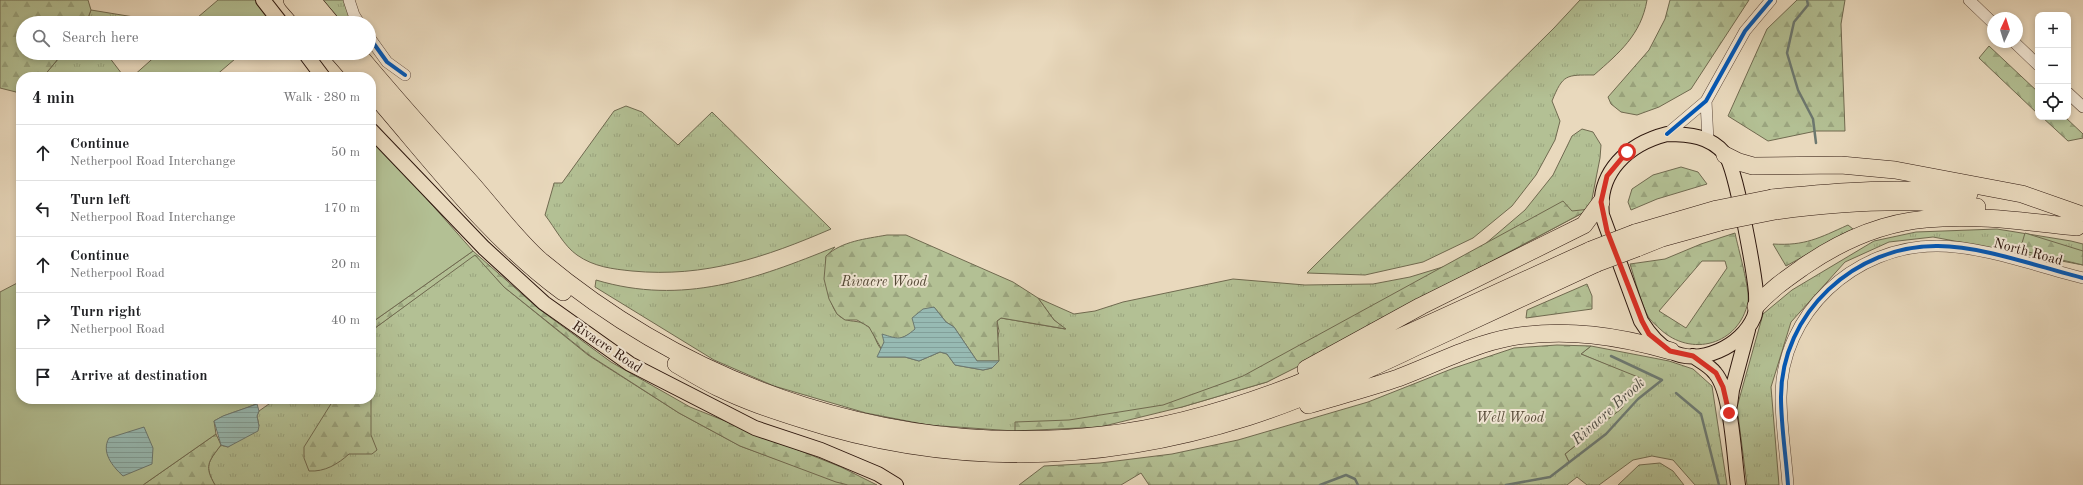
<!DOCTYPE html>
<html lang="en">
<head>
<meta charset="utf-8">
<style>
	body { margin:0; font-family:"Old Standard TT",serif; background:#f6f6f6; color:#202124 }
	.controls { position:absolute; right:12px; top:12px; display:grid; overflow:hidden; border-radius:8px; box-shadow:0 2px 6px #0003 }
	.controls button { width:36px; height:36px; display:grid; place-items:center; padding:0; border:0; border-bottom:1px solid #e0e0e0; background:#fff; color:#202124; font:20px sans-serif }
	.compass { position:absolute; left:1987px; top:12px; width:36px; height:36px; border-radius:50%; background:#fff; box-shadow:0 2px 6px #0003; rotate:4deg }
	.stop { position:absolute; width:12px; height:12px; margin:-9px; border:3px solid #d93025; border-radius:50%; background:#fff }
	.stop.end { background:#d93025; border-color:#fff; box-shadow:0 1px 4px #0008 }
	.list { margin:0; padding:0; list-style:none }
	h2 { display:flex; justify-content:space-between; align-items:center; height:52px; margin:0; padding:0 16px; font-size:17px }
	h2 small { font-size:13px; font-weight:400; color:#757577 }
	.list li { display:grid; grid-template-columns:26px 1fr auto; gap:12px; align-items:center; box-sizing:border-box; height:56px; padding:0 16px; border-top:1px solid #e0e0e0 }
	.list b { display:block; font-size:15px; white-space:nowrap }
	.list p { margin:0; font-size:13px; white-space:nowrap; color:#757577 }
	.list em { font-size:13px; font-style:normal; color:#757577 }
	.icon { flex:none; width:22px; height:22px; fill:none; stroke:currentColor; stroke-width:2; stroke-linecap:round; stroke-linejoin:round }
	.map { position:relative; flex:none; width:2083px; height:485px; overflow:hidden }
	.search { position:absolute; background:#fff; box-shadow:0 2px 6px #0003; left:16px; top:16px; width:360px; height:44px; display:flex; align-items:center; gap:10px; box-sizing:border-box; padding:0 14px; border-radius:22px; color:#757577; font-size:15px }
	.panel { position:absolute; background:#fff; box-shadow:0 2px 6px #0003; left:16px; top:72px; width:360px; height:332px; border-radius:16px }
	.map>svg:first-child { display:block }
	.grass { fill:url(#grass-tufts); stroke:#706a50 }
	.forest { fill:url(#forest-firs); stroke:#706a50; fill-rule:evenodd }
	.park { fill:#b3c094; stroke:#706a50 }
	.water { fill:url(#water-rules); stroke:#6c7870 }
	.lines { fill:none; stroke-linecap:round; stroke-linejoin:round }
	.stream { stroke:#6c7870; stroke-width:2.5 }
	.minor-casing { stroke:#5b4638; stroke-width:12 }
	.major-casing { stroke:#2c150c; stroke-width:16 }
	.highway-casing { stroke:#2c150c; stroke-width:18 }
	.minor { stroke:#f1e6d4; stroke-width:11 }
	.major { stroke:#e9d9bd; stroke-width:14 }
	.highway { stroke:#e9d9bd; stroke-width:17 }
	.highway-bridge-casing { stroke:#2c150c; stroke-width:18; stroke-linecap:butt }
	.highway-bridge { stroke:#e9d9bd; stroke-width:17 }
	.cycleway-casing { stroke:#f1e6d4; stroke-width:6 }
	.cycleway { stroke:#0057b8; stroke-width:4 }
	.route { stroke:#d93025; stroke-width:5 }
	.labels { text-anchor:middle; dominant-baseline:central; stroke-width:4; stroke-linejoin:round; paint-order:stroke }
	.street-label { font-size:14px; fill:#2c150c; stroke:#f1e6d4 }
	.park-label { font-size:14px; font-style:italic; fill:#544835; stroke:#f1e6d4 }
	.water-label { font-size:15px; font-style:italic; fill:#514f46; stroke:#f1e6d4 }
</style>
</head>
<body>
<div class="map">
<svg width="2083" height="485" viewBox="0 0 2083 485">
	<defs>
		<pattern id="grass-tufts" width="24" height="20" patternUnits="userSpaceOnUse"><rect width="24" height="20" fill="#b3c094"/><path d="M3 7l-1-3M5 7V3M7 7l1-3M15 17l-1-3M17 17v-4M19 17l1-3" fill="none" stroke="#9aa47e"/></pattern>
		<pattern id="forest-firs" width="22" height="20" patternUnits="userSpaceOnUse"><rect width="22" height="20" fill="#b3c094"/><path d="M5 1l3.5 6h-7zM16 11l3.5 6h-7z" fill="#9aa47e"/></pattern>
		<pattern id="water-rules" width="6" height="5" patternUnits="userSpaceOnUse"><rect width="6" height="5" fill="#97bab3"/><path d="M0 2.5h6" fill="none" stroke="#829f99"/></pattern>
	</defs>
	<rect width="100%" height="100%" fill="#e9d9bd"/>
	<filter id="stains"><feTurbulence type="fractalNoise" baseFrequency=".005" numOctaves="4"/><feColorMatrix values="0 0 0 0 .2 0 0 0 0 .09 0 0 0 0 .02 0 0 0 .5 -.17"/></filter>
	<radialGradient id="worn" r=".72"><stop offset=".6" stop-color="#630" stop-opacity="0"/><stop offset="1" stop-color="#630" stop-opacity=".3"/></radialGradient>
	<path class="grass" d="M 323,0 L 349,0 L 359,23 L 343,23 Z
		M 1580,0 L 1647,0 C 1641,35 1619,53 1594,75 C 1566,75 1563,74 1552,101 L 1560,121 L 1555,140 L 1536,175 L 1512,206 L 1473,238 L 1423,262 L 1365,275 L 1307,273 L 1554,28 Z
		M 91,10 L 140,18 L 134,23 L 86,23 Z
		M 63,53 L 106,53 L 122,74 L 117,77 L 43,77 Z
		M 626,106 L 642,112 L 678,145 L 712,112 L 831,229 C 766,257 705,278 632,271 C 613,269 594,267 577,255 C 564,246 555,228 545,215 L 553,187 L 554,183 L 562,183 L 614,111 Z
		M 1582,129 L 1593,132 L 1601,145 L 1600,158 L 1590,209 L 1267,382 L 1182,407 L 1014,431 L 928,425 L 866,413 L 774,386 L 714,360 L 595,287 L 596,280 C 683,306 756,279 835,247 L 826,257 C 827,274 826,311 844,319 C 853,323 861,319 870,328 C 875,335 876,344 882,350 L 878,357 L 905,357 L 919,361 L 940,352 L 947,354 L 955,365 L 983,370 L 992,368 L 999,331 L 997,321 L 1001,318 L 1065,329 L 1054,320 L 1038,298 L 1074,314 L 1095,311 L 1123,302 L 1233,279 L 1305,285 L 1373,284 L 1410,277 L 1446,266 L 1484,245 L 1525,210 L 1553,175 L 1572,136 Z
		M 1997,229 L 2071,241 L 2083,244 L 2083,265 L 1933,237 L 1889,242 L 1845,262 L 1791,322 L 1771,387 L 1779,485 L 1747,485 L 1737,407 L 1763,314 L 1792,290 L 1874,241 L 1916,232 Z
		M 475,254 L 504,287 L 588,355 L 679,413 L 740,446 L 848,485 L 215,485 C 204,466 208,462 221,445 L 228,447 L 259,426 L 257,416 L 259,411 L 276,399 L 371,399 L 371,331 Z
		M 1591,346 L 1669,361 L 1693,369 L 1712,386 L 1727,485 L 1695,485 L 1673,460 L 1652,456 L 1633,460 L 1599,485 L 1587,485 L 1577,477 L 1567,485 L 1506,485 L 1550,477 L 1569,462 L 1565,454 L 1622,408 L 1626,400 L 1643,380 L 1581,354 Z
		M 1660,463 L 1673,471 L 1684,485 L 1618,485 L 1639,465 Z
		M 1346,475 L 1355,479 L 1358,485 L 1320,485 Z"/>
	<path class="forest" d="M 0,0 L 88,0 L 91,10 L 86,23 L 23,23 L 23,53 L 63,53 L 43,77 L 21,77 L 21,99 L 16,92 L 0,88 Z
		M 1670,0 L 1749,0 L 1691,89 L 1659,107 L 1637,115 L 1621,112 L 1611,104 L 1608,97 L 1649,50 L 1665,19 Z
		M 1797,0 L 1845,0 L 1841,24 L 1845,131 L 1816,131 L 1768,141 L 1728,116 L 1767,29 Z
		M 1989,46 L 2038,92 L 2038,114 L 1979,58 Z
		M 2042,117 L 2065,117 L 2083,134 L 2083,138 L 2068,141 Z
		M 1681,167 L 1698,172 L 1707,184 L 1657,199 L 1631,210 L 1628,202 L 1632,189 L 1653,175 Z
		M 1563,201 L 1572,211 L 1590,209 L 1460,278 L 1353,339 L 1267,382 L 1182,407 L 1100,427 L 1015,431 L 1015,422 L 1069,420 L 1163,405 L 1243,376 Z
		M 1848,225 L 1853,229 L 1786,266 L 1773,244 C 1805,246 1819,238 1848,225 Z
		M 1735,233 C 1738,248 1750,289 1748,302 C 1739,345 1691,358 1660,329 C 1657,326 1652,322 1649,318 C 1641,305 1635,279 1630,264 L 1665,259 L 1701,244 ZM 1702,261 L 1725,261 L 1727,268 L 1686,328 L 1659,311 Z
		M 2025,233 L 2083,251 L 2083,265 L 2020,250 Z
		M 887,235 L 906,235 L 1013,282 L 1038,298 L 1054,320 L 1066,329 L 1001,318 L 997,321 L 999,361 L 977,361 L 954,327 L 946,322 L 934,307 C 915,330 914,337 884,342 L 882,350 L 869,327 L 857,320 L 845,320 L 837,314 L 829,299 L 824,279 L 826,256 C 842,241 865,239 887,235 Z
		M 473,251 L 539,309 L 611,362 L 690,407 L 841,467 L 877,485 L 848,485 L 836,482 L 740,446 L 679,413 L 589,355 L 504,287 L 475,255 L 371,331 L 371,323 Z
		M 1587,284 L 1592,296 L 1592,309 L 1526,318 L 1527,310 Z
		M 1557,345 L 1591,346 L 1581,354 L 1643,379 L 1626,400 L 1622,408 L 1565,454 L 1569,462 L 1550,477 L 1506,485 L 1358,485 L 1355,479 L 1346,475 L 1320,485 L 1149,485 L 1141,473 L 1121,485 L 1019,485 L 1044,466 L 1100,463 L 1172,454 L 1238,440 L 1368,402 L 1454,368 L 1514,348 Z
		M 334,399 L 371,399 L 371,435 L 377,450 L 372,454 L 349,454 C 338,464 325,472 309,471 L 304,458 L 304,447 Z
		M 216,434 L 221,445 C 208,462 204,466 215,485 L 143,485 Z"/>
	<path class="park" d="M 218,0 L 256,0 L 276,23 L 191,23 Z
		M 159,53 L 242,53 L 214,77 L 132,77 Z
		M 371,136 L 473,251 L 371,323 Z
		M 21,281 L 21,399 L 264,399 C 249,410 230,411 214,421 L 216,434 L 143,485 L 0,485 L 0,292 Z"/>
	<path class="water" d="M 934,307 L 946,322 L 954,327 L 977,361 L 999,361 L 992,368 L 983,370 L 955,365 L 947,354 L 940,352 L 919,361 L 905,357 L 877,357 L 884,342 L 882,334 C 898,339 901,341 915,329 L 912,318 L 923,309 Z
		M 257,404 L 259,411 L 257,416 L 259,426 L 258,431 L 228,447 L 221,445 L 214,421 L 223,416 Z
		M 144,427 L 153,448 L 152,464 L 123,476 C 112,466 101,452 109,438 Z"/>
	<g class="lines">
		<path class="stream" d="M 1807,0 L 1808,5 L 1794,22 L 1787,53 L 1798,90 L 1813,119 L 1816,143
			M 1676,393 L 1701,414 L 1719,485
			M 1320,485 L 1346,475 L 1355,479 L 1358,485
			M 1506,485 L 1550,477 L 1606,434 L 1638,399 L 1662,380 L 1611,356"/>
		<defs>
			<path id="minor" d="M 349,0 L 354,15 L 359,23
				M 1969,0 L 1993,23
				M 369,37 L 387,62 L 405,75
				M 2014,42 L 2038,65
				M 2068,93 L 2083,107
				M 1706,101 L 1708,141
				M 1667,134 L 1706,101 L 1745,31 L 1771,0
				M 1788,485 C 1786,456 1781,426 1781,397 C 1781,313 1855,245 1938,246 C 1982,246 2039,267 2083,278"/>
			<path id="major" d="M 263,0 L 281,23
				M 305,53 L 323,77
				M 371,130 L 484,248 L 544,303 L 630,364 L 755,428 L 821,450 L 878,474 L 896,485
				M 1667,134 C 1689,134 1710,136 1725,154 C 1736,168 1754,271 1756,293 C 1756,301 1757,309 1754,317 C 1742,346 1699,367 1670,351 C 1658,345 1648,332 1641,321 L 1602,215 C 1597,172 1628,144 1667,134 Z
				M 1693,356 C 1700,361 1710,366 1715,373 C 1732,392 1734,458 1738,485
				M 1730,405 L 1732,390 L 1748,330"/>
			<path id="highway" d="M 292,0 L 312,23
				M 312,0 L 331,23
				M 338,53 L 359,77
				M 357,53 C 394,97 433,141 472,184 C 493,208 517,240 541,261 C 698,392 899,458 1103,435 C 1170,428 1235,408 1297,384 L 1591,250
				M 371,91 C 432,161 488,237 563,292
				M 1725,155 L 1739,162 L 1753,166 L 1841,165 L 1895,170 L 2022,194 L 2079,214
				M 1772,198 C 1838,191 1904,186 1969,194
				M 1775,211 C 1841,202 1910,197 1977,207
				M 1635,233 L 1717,209
				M 1637,248 L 1662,238 L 1720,222
				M 1756,306 C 1770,290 1786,279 1803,267 C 1839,242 1881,223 1926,219 C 1976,214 2028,222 2077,227
				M 676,364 C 690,372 704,381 719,388 C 745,401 773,410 801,419 C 949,467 1100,464 1248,417 C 1307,398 1364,372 1420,345 C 1479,318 1538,290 1597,263
				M 1306,369 L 1421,306 L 1584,225 L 1601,202
				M 1308,405 C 1338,396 1369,388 1398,378 C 1435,364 1473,344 1512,337 C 1567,328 1618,336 1671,351"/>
		</defs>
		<use href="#minor" class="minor-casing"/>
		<use href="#major" class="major-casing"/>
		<use href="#highway" class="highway-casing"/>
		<use href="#minor" class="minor"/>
		<use href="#major" class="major"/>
		<use href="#highway" class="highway"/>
		<defs>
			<path id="highway-bridge" d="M 1717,209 L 1772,198
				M 1720,222 L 1775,211
				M 1591,250 L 1635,233
				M 1597,263 L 1637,248"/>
		</defs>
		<use href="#highway-bridge" class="highway-bridge-casing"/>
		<use href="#highway-bridge" class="highway-bridge"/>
		<defs>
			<path id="cycleway" d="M 369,37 L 387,62 L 405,75
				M 1667,134 L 1706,101 L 1745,31 L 1771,0
				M 1788,485 C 1786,456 1781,426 1781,397 C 1781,313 1855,245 1938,246 C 1982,246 2039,267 2083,278"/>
		</defs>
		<use href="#cycleway" class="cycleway-casing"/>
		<use href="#cycleway" class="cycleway"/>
	</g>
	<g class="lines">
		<path class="route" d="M 1627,152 L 1607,176 L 1601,202 L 1607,231 L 1642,321 L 1649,334 L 1670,351 L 1693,356 L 1716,373 L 1723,387 L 1729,413"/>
	</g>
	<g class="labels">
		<g class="street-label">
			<text transform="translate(2028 252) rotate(15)">North Road</text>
			<text transform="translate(607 347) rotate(34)">Rivacre Road</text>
		</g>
		<g class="park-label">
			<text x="884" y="282">Rivacre Wood</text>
			<text x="1510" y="418">Well Wood</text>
		</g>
		<g class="water-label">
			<text transform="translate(1609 412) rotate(-42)">Rivacre Brook</text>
		</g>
	</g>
	<rect width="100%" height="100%" filter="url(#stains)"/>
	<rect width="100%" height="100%" fill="url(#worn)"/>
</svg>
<div class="controls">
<button>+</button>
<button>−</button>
<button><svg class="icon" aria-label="locate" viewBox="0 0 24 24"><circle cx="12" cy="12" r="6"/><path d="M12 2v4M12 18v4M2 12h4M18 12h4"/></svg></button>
</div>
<svg class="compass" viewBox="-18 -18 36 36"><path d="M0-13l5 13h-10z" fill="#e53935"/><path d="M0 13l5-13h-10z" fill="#757577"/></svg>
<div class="stop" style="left:1627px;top:152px"></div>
<div class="stop end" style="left:1729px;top:413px"></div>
<div class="search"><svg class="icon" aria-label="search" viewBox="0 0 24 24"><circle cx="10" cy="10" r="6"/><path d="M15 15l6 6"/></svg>Search here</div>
<section class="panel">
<h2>4 min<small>Walk · 280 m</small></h2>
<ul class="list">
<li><svg class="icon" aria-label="ahead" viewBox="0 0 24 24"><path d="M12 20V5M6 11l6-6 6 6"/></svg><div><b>Continue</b><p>Netherpool Road Interchange</p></div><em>50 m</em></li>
<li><svg class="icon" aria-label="left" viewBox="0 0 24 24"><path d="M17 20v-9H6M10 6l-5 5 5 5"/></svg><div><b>Turn left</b><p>Netherpool Road Interchange</p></div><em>170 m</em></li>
<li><svg class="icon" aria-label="ahead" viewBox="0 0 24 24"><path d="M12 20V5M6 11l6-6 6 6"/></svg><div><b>Continue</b><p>Netherpool Road</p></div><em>20 m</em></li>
<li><svg class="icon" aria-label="right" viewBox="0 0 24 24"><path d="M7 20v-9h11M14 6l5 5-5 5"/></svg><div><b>Turn right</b><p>Netherpool Road</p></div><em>40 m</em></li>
<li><svg class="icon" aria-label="arrive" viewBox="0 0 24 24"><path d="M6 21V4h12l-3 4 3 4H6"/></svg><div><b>Arrive at destination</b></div></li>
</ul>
</section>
</div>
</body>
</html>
